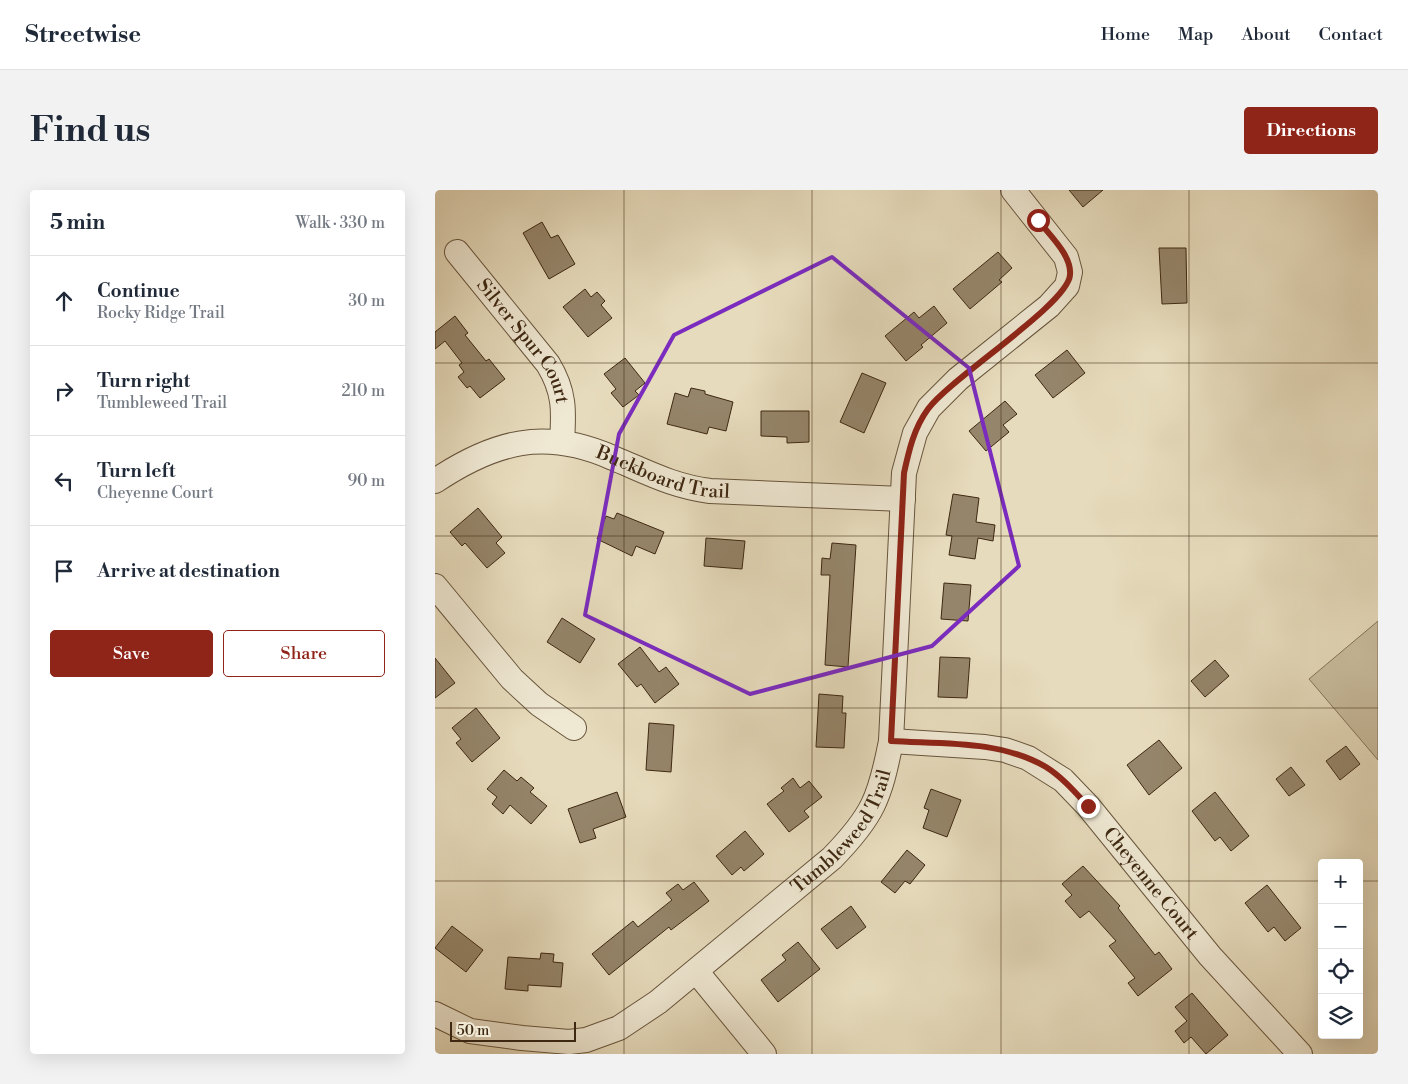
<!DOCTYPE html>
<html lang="en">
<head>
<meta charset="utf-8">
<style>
	body { margin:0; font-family:"Libre Bodoni",serif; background:#f2f2f3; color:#1f2937 }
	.controls { position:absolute; right:15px; bottom:15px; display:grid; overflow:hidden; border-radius:5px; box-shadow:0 5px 20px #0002 }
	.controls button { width:45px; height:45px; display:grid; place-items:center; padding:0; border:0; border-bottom:1px solid #e0e1e3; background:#fff; color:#1f2937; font:25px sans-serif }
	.scale { position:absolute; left:15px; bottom:12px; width:126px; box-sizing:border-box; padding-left:5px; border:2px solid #3e2812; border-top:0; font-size:14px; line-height:18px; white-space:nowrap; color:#3e2812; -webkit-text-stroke:4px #efe8d3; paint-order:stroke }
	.stop { position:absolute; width:15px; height:15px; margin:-11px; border:4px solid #8f2418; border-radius:50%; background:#fff }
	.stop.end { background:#8f2418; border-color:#fff; box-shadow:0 1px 5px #0008 }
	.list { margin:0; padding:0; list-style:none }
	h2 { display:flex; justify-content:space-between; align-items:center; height:65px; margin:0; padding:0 20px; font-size:21px }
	h2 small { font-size:16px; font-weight:400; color:#747a83 }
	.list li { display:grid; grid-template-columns:32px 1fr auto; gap:15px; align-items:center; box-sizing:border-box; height:90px; padding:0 20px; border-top:1px solid #e0e1e3 }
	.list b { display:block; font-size:19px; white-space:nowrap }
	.list p { margin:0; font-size:16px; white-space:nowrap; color:#747a83 }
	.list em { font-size:16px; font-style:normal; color:#747a83 }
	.actions { display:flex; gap:10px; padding:15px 20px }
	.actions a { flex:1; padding:11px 0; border:1px solid #8f2418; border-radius:5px; text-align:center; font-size:18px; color:#8f2418 }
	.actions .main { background:#8f2418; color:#fff }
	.icon { flex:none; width:28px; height:28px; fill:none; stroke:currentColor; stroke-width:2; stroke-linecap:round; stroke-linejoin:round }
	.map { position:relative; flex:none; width:943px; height:864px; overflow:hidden; border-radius:5px }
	header { display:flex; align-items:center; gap:30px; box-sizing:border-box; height:70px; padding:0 25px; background:#fff; border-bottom:1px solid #e0e1e3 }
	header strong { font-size:24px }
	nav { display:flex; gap:28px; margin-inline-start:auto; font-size:18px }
	.intro { display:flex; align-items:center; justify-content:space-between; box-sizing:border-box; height:120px; padding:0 30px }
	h1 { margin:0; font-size:35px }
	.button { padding:12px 22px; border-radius:5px; background:#8f2418; color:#fff; font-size:18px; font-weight:700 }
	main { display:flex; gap:30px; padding:0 30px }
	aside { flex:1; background:#fff; border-radius:5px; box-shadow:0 5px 20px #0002 }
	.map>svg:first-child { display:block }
	.green { fill:#c9bd9f; stroke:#847258 }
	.building { fill:#95856a; stroke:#3e2812 }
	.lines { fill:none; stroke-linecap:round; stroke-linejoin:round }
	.minor-casing { stroke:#68553c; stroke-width:26 }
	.minor { stroke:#efe8d3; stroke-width:24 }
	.route { stroke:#8f2418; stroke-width:6 }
	.marked { fill:none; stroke:#7b2cbf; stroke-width:4; stroke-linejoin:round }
	.grid { fill:none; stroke:#3e2812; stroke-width:1; stroke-opacity:0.55 }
	.labels { text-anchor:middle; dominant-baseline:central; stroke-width:4; stroke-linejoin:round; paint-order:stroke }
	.street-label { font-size:19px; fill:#3e2812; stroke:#efe8d3 }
</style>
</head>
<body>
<header>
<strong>Streetwise</strong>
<nav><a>Home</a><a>Map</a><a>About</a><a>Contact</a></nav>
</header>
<div class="intro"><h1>Find us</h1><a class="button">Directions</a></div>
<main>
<aside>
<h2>5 min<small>Walk · 330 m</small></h2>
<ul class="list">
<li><svg class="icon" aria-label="ahead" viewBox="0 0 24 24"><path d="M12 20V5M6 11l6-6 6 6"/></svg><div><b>Continue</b><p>Rocky Ridge Trail</p></div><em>30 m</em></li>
<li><svg class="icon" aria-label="right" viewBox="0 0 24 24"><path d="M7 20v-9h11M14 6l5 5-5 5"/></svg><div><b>Turn right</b><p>Tumbleweed Trail</p></div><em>210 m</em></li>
<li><svg class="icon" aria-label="left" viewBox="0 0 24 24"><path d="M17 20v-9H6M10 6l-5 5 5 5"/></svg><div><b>Turn left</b><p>Cheyenne Court</p></div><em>90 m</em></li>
<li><svg class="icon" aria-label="arrive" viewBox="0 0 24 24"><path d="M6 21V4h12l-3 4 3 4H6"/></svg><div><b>Arrive at destination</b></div></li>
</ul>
<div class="actions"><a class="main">Save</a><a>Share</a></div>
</aside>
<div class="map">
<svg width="943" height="864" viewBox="0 0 943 864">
	<rect width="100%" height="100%" fill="#e6dbbc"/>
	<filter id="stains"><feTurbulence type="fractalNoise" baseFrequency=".004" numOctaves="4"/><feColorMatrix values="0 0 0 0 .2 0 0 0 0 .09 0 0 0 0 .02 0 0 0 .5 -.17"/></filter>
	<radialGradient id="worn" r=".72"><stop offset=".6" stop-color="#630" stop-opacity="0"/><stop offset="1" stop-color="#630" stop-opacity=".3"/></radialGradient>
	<path class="green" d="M 943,431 L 943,570 L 874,489 Z"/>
	<path class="building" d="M 634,0 L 668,0 L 648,17 Z
		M 107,32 L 116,48 L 123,45 L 140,74 L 114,89 L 88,43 Z
		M 724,58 L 751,58 L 752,113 L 727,114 Z
		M 563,62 L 577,78 L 564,90 L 567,92 L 535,119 L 518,99 Z
		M 150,99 L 156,107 L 162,102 L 170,111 L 166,115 L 177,128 L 153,147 L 128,117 Z
		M 499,116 L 512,133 L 486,155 L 488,157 L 471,171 L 450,146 L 479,122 L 484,128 Z
		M 20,126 L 33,143 L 30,145 L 51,171 L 54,169 L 70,189 L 45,208 L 35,196 L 32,198 L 23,187 L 29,182 L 24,175 L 27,173 L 10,151 L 0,159 L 0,142 Z
		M 632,160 L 650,183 L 618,208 L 600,185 Z
		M 190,168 L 210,193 L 200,201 L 204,205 L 188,217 L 176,203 L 181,199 L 169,184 Z
		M 427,183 L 451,193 L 429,243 L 405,232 Z
		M 256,198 L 270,201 L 270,204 L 298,212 L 291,241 L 274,237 L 272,244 L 232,234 L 240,203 L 253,207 Z
		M 570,211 L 582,224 L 568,235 L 574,242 L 551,261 L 534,241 Z
		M 326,221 L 374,221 L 374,252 L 352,253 L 352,247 L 326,246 Z
		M 518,304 L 544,308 L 541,332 L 560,335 L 558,351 L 543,348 L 540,369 L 514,365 L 517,346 L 511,345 Z
		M 43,318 L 67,347 L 61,353 L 70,363 L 52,378 L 30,353 L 27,356 L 15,342 Z
		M 182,323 L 229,342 L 220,364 L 201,356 L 197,366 L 162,349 L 171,326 L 179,329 Z
		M 271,348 L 310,351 L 307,379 L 269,376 Z
		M 397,353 L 421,355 L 413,477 L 390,475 L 395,385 L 386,385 L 387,368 L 395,369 Z
		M 509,393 L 536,395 L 533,431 L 506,429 Z
		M 127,428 L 160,449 L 145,473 L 112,452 Z
		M 205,457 L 224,482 L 231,477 L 244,494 L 220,513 L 206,494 L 202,497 L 183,474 Z
		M 505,467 L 535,468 L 532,508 L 503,507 Z
		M 0,468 L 20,493 L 0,508 Z
		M 780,470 L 794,486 L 770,507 L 756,491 Z
		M 384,504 L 408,506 L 407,523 L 411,523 L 409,558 L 381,557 Z
		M 41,518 L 65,548 L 37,572 L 21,553 L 26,549 L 17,538 Z
		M 214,533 L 239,535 L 236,582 L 211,580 Z
		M 724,550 L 747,578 L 714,605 L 692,575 Z
		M 911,556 L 925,574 L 905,590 L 891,571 Z
		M 856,577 L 870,595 L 854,606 L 841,589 Z
		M 69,580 L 82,591 L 86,587 L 99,598 L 95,602 L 112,616 L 96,634 L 75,615 L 68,624 L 57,614 L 62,607 L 52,599 Z
		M 358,588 L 365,598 L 374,591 L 387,607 L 369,621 L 374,627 L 354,642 L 332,614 L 349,601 L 346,598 Z
		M 496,599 L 526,610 L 512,647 L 488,638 L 494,620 L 489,618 Z
		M 182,602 L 191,627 L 158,639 L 161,648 L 145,653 L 133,619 Z
		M 780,602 L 814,646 L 796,661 L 785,647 L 780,651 L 757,621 Z
		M 310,641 L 329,664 L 309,681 L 306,677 L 297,685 L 281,666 Z
		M 472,660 L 490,675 L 475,694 L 470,691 L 460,703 L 446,692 Z
		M 648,676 L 685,716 L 683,718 L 720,765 L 724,762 L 737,779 L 703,806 L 693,793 L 700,788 L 674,756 L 681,751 L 654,721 L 645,728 L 630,711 L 637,705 L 627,694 Z
		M 259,692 L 274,711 L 236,740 L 234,737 L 174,785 L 157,764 L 198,731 L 203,737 L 237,710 L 231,703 L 243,694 L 248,700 Z
		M 832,695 L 866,738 L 850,751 L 839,737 L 833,742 L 810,713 Z
		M 416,716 L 431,737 L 402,759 L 386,739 Z
		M 17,736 L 48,760 L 31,782 L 0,758 Z
		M 363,752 L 385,779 L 343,812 L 326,790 L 351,770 L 347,765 Z
		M 106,763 L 119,764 L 118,772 L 128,773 L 126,797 L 93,795 L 93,801 L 70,799 L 73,767 L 105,769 Z
		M 757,803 L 793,845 L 771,864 L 756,847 L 749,853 L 740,841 L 752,831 L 740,817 Z"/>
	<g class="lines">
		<defs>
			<g id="minor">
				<path id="s1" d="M 22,62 L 113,174 C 130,202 129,221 127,252"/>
				<path id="s2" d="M 0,291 C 60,251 110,238 178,268 C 212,282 237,296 275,301 L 468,309"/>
				<path d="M 0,396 L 77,489 L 104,514 L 139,538"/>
				<path id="s3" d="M 456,551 L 550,557 L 570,560 L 593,568 L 628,590 L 653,616 L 775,766 L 865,864"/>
				<path d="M 261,781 L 329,864"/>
				<path id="s4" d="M 0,824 L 35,841 L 87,848 L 134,852 L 151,850 L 184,838 L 223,812 L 397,668 C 438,626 445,608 456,551 L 469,283 L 480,243 L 494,218 L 523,189 L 614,116 L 632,96 L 635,82 L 631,67 L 578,0"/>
			</g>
		</defs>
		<use href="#minor" class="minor-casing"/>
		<use href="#minor" class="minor"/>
	</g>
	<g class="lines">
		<path class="route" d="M 603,30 C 614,45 637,65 635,85 C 633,114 517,187 493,219 C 479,238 474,260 469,283 L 456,551 C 507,554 565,550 611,577 C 627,587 640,602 653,616"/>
	</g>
	<path class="marked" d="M 397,67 L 534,178 L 584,376 L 497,456 L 315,504 L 150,425 L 184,244 L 239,145 Z"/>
	<path class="grid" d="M 189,0 L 189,864M 377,0 L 377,864M 566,0 L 566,864M 754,0 L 754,864M 0,173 L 943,173M 0,346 L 943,346M 0,518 L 943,518M 0,691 L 887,691M 924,691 L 943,691"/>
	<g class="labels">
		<g class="street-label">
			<text stroke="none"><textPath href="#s1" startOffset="112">Silver Spur Court</textPath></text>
			<text stroke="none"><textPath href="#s2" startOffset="242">Buckboard Trail</textPath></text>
			<text stroke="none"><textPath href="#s4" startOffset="491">Tumbleweed Trail</textPath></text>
			<text stroke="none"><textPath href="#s3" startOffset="316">Cheyenne Court</textPath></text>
		</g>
	</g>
	<rect width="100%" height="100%" filter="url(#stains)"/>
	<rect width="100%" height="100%" fill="url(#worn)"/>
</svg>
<div class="controls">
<button>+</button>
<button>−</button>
<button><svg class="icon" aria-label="locate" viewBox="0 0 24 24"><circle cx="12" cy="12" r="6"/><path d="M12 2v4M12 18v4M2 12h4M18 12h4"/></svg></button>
<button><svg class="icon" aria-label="layers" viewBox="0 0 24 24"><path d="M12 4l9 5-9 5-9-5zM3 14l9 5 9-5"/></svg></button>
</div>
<div class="scale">50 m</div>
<div class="stop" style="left:603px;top:30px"></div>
<div class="stop end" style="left:653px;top:616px"></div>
</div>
</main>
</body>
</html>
